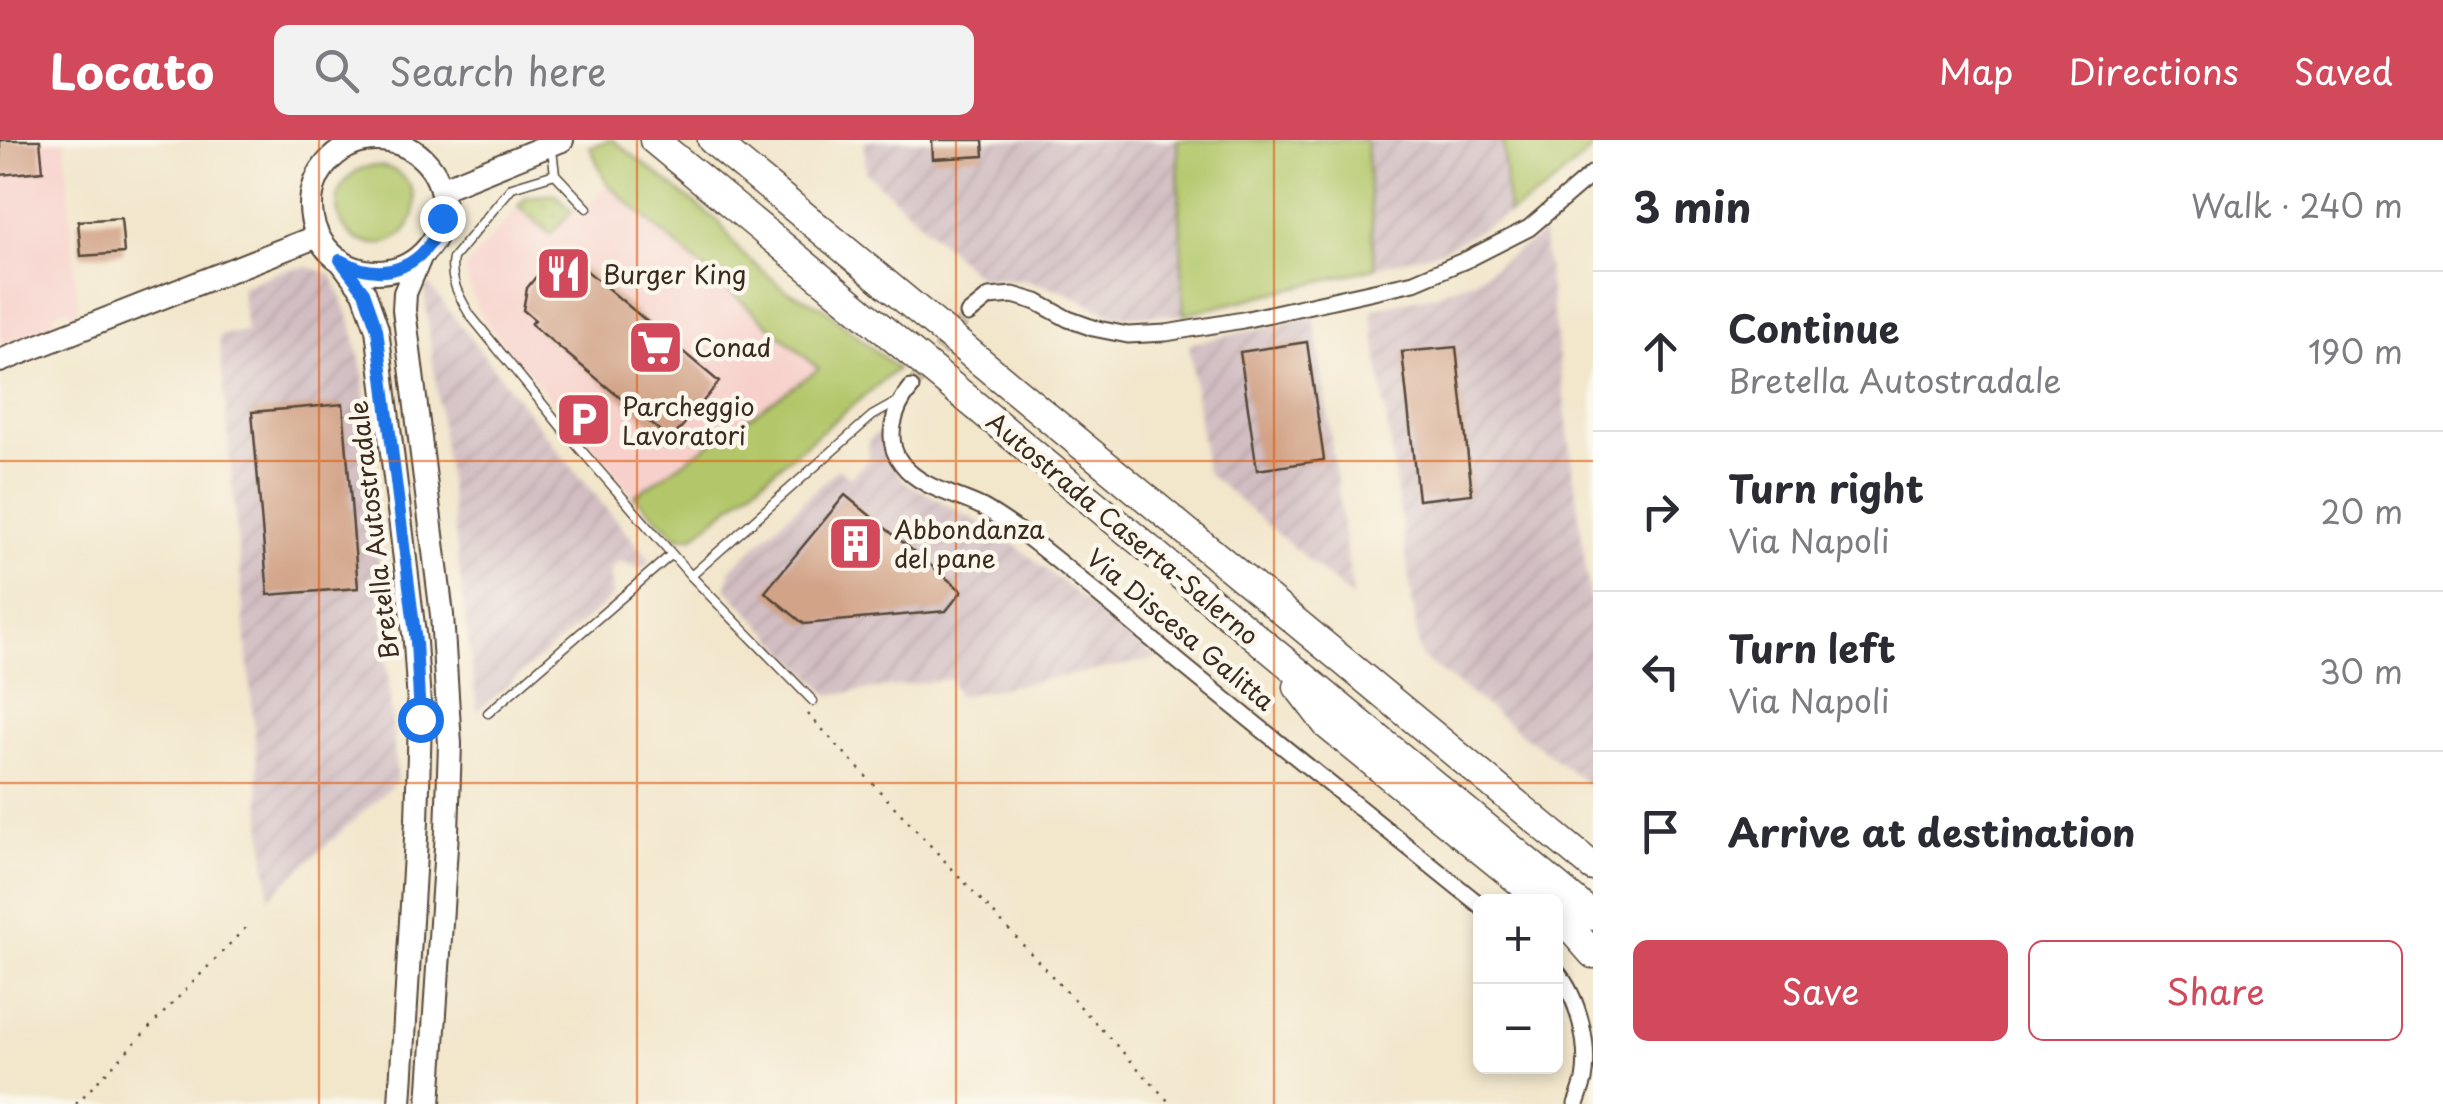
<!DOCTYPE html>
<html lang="en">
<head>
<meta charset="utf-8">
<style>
	body { margin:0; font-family:"Playpen Sans",sans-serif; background:#f2f2f3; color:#2b2b33 }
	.controls { position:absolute; right:30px; bottom:30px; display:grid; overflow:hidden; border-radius:15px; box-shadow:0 5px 15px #0003 }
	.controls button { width:90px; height:90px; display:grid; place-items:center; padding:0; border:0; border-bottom:2px solid #e1e1e2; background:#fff; color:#2b2b33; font:50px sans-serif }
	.stop { position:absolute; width:30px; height:30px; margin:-22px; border:8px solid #1a73e8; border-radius:50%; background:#fff }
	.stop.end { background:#1a73e8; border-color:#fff; box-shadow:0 2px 10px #0008 }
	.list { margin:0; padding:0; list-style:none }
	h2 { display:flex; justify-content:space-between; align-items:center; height:130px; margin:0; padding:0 40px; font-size:42px }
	h2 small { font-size:32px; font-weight:400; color:#7c7c81 }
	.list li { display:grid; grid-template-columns:65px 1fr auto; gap:30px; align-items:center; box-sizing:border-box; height:160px; padding:0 40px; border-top:2px solid #e1e1e2 }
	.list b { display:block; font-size:38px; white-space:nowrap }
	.list p { margin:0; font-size:32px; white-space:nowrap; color:#7c7c81 }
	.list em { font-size:32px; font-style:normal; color:#7c7c81 }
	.actions { display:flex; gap:20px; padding:30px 40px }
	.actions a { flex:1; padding:22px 0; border:2px solid #d1495b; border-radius:15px; text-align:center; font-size:35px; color:#d1495b }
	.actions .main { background:#d1495b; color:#fff }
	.icon { flex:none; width:55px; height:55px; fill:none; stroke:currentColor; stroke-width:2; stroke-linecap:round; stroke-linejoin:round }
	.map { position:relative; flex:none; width:1593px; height:964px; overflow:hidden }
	header { display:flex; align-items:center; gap:60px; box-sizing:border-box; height:140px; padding:0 50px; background:#d1495b; color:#fff }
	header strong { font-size:48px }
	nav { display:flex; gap:55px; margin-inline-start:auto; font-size:35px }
	.search { width:700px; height:90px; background:#f2f2f3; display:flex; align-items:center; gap:25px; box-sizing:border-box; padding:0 35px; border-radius:15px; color:#7c7c81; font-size:38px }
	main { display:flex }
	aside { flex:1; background:#fff }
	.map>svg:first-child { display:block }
	.built { fill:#f7d0cb }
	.industrial { fill:url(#industrial-furrows) }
	.grass { fill:#b3c76b; stroke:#777844; stroke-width:2.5 }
	.garden { fill:url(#garden-dots); stroke:#777844; stroke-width:2.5 }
	.building { fill:#d2a387 }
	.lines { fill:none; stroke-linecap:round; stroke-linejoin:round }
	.street-tunnel { stroke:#cdc0a8; stroke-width:15; stroke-dasharray:15 8; stroke-linecap:butt }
	.lane-casing { stroke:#564638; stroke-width:11 }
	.street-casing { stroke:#564638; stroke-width:19 }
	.primary-casing { stroke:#564638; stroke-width:26 }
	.highway-casing { stroke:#564638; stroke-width:31 }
	.path { stroke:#564638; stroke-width:2.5; stroke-dasharray:2.5 8; stroke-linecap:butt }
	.lane { stroke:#fff; stroke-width:8 }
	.street { stroke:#fff; stroke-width:15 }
	.primary { stroke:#fff; stroke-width:22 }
	.highway { stroke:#fff; stroke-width:28 }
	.route { stroke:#1a73e8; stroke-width:12 }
	.grid { fill:none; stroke:#df570d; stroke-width:2.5; stroke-opacity:0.55 }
	.labels { text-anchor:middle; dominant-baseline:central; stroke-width:9; stroke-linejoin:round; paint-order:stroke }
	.poi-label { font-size:25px; fill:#3b2a1e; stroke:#fbf7ec; text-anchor:start }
	.street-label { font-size:25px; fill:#3b2a1e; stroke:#fbf7ec }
</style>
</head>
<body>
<header>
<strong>Locato</strong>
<div class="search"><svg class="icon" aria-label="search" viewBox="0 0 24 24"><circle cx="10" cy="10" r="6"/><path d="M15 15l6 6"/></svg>Search here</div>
<nav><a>Map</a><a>Directions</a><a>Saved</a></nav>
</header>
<main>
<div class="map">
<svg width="1593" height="964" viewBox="0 0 1593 964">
	<defs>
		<pattern id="industrial-furrows" width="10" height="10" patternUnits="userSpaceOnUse" patternTransform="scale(2.5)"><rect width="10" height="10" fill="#d2bec2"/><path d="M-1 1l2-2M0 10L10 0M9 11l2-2" fill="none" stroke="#b5a3a6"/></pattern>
		<pattern id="garden-dots" width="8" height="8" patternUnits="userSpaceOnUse" patternTransform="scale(2.5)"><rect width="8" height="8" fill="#b3c76b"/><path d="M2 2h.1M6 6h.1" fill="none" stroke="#93a257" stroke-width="1.8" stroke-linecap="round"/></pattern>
	</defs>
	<rect width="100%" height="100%" fill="#fbf7ec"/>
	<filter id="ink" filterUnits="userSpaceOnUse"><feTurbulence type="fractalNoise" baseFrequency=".01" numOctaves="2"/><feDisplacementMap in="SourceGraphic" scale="20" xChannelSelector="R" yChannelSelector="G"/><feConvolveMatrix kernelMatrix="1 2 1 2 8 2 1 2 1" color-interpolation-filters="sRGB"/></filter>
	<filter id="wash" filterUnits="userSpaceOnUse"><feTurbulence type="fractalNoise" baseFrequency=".0048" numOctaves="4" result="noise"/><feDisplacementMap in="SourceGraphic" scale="40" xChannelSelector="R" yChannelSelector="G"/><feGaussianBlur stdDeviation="2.25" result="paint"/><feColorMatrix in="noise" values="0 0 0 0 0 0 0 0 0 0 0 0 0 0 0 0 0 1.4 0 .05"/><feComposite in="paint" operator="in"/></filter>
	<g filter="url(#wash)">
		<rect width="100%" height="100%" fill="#f2e6cb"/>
		<path class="built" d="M 0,0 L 65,0 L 78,173 L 74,175 L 68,168 L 55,172 L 52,184 L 3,204 L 0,202 Z
			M 607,44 L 819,229 L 634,356 L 505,206 L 478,171 L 464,130 L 526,57 L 556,54 L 579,77 Z"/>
		<path class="industrial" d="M 864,0 L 1177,0 L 1184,175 L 1115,176 L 1063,151 L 1027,140 L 980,138 L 866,32 Z
			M 1366,0 L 1503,0 L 1508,74 L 1445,109 L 1375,128 Z
			M 1543,94 L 1593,484 L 1593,648 L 1420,516 L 1371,169 L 1434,155 L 1474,140 Z
			M 308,127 L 331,134 L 336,144 L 351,182 L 363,234 L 397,641 L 269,757 L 219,195 L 246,192 L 241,147 L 284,130 Z
			M 429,145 L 563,317 L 651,421 L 641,429 L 619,421 L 610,430 L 612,457 L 477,571 L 424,150 Z
			M 1314,177 L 1353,459 L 1206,332 L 1189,204 Z
			M 875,294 L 882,294 L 885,313 L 905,342 L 1003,395 L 1157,519 L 957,556 L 951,539 L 829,555 L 727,449 L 731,429 L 838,328 L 850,337 L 869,319 L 868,300 Z"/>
		<path class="grass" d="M 609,0 L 613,0 L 719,82 L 741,113 L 787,151 L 823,167 L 897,229 L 694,396 L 678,397 L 634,356 L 819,229 L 607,44 L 590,7 Z
			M 1177,0 L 1366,0 L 1375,128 L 1184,175 Z
			M 1503,0 L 1593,0 L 1593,9 L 1545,51 L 1508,74 Z
			M337 65a39 39 0 1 1 78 0a39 39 0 1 1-78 0Z"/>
		<path class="garden" d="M 556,54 L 572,71 L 550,94 L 518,66 L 526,57 Z"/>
		<g id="blocks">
			<path class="building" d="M 0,0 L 40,0 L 43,31 L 0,35 Z
				M 932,0 L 983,0 L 984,16 L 933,19 Z
				M 121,78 L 124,113 L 81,116 L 78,81 Z
				M 564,121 L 576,131 L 580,125 L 719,242 L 671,300 L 531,184 L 535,180 L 523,170 L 527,148 L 543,128 Z
				M 1307,202 L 1324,320 L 1257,330 L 1240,212 Z
				M 1456,207 L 1472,354 L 1418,360 L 1402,212 Z
				M 343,264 L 358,448 L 268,455 L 252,272 Z
				M 845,355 L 962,451 L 946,471 L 804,484 L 765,452 Z"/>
		</g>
	</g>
	<g filter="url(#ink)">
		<use href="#blocks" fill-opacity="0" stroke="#564638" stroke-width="2.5"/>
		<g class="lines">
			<path class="street-tunnel" d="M 911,248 L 968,174"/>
			<defs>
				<path id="lane" d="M 552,10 L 555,34 L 587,68
					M 555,34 L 512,47 L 453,118 C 449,140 459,156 470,175 L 567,294 L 691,436 L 813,561
					M 691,436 L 872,276 L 897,262
					M 488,573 L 672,414"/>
				<path id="street" d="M 968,174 L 989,157 L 1013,155 L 1037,162 L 1068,179 L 1093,188 L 1128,195 L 1166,193 L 1243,180 L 1414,142 L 1468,119 L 1529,88 L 1593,33
					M 911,248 C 894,268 883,301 902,324 C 920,348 956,354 982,367 C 997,375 1012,386 1026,396 C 1078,436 1128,480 1179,522 C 1279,604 1380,684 1480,765
					M 1556,831 C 1579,858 1590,906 1584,940 C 1582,948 1579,956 1576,964"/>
				<path id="primary" d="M311 66a66 66 0 1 1 132 0a66 66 0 1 1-132 0Z
					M 441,49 L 562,0
					M 421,115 L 405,153 L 404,170 L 442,475 L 450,604 L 447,692 L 429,964
					M 340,120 L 364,152 L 377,189 L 415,502 L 420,579 L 417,681 L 400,964
					M 0,221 L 318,96"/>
				<path id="highway" d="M 654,0 L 1593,776
					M 712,0 L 1593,727
					M 1298,547 L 1328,586 L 1545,762
					M 1556,772 L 1593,814"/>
			</defs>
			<use href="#lane" class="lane-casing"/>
			<use href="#street" class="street-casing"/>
			<use href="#primary" class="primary-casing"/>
			<use href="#highway" class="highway-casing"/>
			<path class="path" d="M 808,574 L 1171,964
				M 76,964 L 248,785"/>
			<use href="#lane" class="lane"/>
			<use href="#street" class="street"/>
			<use href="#primary" class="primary"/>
			<use href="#highway" class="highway"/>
		</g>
	</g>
	<g class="lines" filter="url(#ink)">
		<path class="route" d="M 420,579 L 416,502 L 377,189 L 364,152 L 340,120 C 386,145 427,126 442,78"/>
	</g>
	<path class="grid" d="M 319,0 L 319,964M 637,0 L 637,964M 956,0 L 956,964M 1274,0 L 1274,964M 0,321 L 1593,321M 0,643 L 1593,643"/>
	<defs>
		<symbol id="restaurant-square" viewBox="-11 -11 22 22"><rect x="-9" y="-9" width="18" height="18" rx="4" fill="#d1495b" stroke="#fbf7ec"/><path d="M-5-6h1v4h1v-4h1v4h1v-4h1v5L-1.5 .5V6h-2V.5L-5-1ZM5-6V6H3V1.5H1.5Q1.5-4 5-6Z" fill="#fff"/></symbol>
		<symbol id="supermarket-square" viewBox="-11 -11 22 22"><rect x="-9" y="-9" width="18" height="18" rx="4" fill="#d1495b" stroke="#fbf7ec"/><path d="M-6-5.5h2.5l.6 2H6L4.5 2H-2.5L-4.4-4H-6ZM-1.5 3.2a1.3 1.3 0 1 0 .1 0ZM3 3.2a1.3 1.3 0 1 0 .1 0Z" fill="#fff"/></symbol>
		<symbol id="parking-square" viewBox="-11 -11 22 22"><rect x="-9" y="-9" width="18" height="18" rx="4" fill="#d1495b" stroke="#fbf7ec"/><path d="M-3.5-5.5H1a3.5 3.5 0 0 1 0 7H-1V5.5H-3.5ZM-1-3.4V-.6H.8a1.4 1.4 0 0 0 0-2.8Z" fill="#fff"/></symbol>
		<symbol id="building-square" viewBox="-11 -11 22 22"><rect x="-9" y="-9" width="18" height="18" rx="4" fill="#d1495b" stroke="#fbf7ec"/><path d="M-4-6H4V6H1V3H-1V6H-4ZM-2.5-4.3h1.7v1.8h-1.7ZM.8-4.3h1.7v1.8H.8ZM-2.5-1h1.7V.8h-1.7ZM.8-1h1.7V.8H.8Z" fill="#fff"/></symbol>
	</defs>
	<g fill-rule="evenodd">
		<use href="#restaurant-square" x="532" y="102" width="63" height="63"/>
		<use href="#supermarket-square" x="624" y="176" width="63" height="63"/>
		<use href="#parking-square" x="552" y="248" width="63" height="63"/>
		<use href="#building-square" x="824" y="372" width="63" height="63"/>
	</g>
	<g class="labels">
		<g class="poi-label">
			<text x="603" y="134">Burger King</text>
			<text x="694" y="207">Conad</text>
			<text x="622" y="266">Parcheggio<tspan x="622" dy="29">Lavoratori</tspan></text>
			<text x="894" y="389">Abbondanza<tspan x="894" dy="29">del pane</tspan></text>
		</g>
		<g class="street-label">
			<text transform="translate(1123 388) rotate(40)">Autostrada Caserta-Salerno</text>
			<text transform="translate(373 390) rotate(-97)">Bretella Autostradale</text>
			<text transform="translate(1181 489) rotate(40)">Via Discesa Galitta</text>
		</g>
	</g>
</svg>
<div class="controls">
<button>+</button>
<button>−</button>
</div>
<div class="stop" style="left:420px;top:579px"></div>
<div class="stop end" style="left:442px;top:78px"></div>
</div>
<aside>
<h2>3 min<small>Walk · 240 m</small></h2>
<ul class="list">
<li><svg class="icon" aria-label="ahead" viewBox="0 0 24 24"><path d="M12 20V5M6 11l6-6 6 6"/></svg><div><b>Continue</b><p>Bretella Autostradale</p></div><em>190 m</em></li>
<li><svg class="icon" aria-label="right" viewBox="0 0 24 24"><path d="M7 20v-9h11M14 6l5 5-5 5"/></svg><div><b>Turn right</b><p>Via Napoli</p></div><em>20 m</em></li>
<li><svg class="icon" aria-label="left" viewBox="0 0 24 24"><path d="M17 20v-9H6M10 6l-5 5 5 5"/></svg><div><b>Turn left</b><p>Via Napoli</p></div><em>30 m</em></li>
<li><svg class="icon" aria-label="arrive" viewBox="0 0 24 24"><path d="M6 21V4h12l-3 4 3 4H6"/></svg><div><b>Arrive at destination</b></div></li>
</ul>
<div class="actions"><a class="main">Save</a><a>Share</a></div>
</aside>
</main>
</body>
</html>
